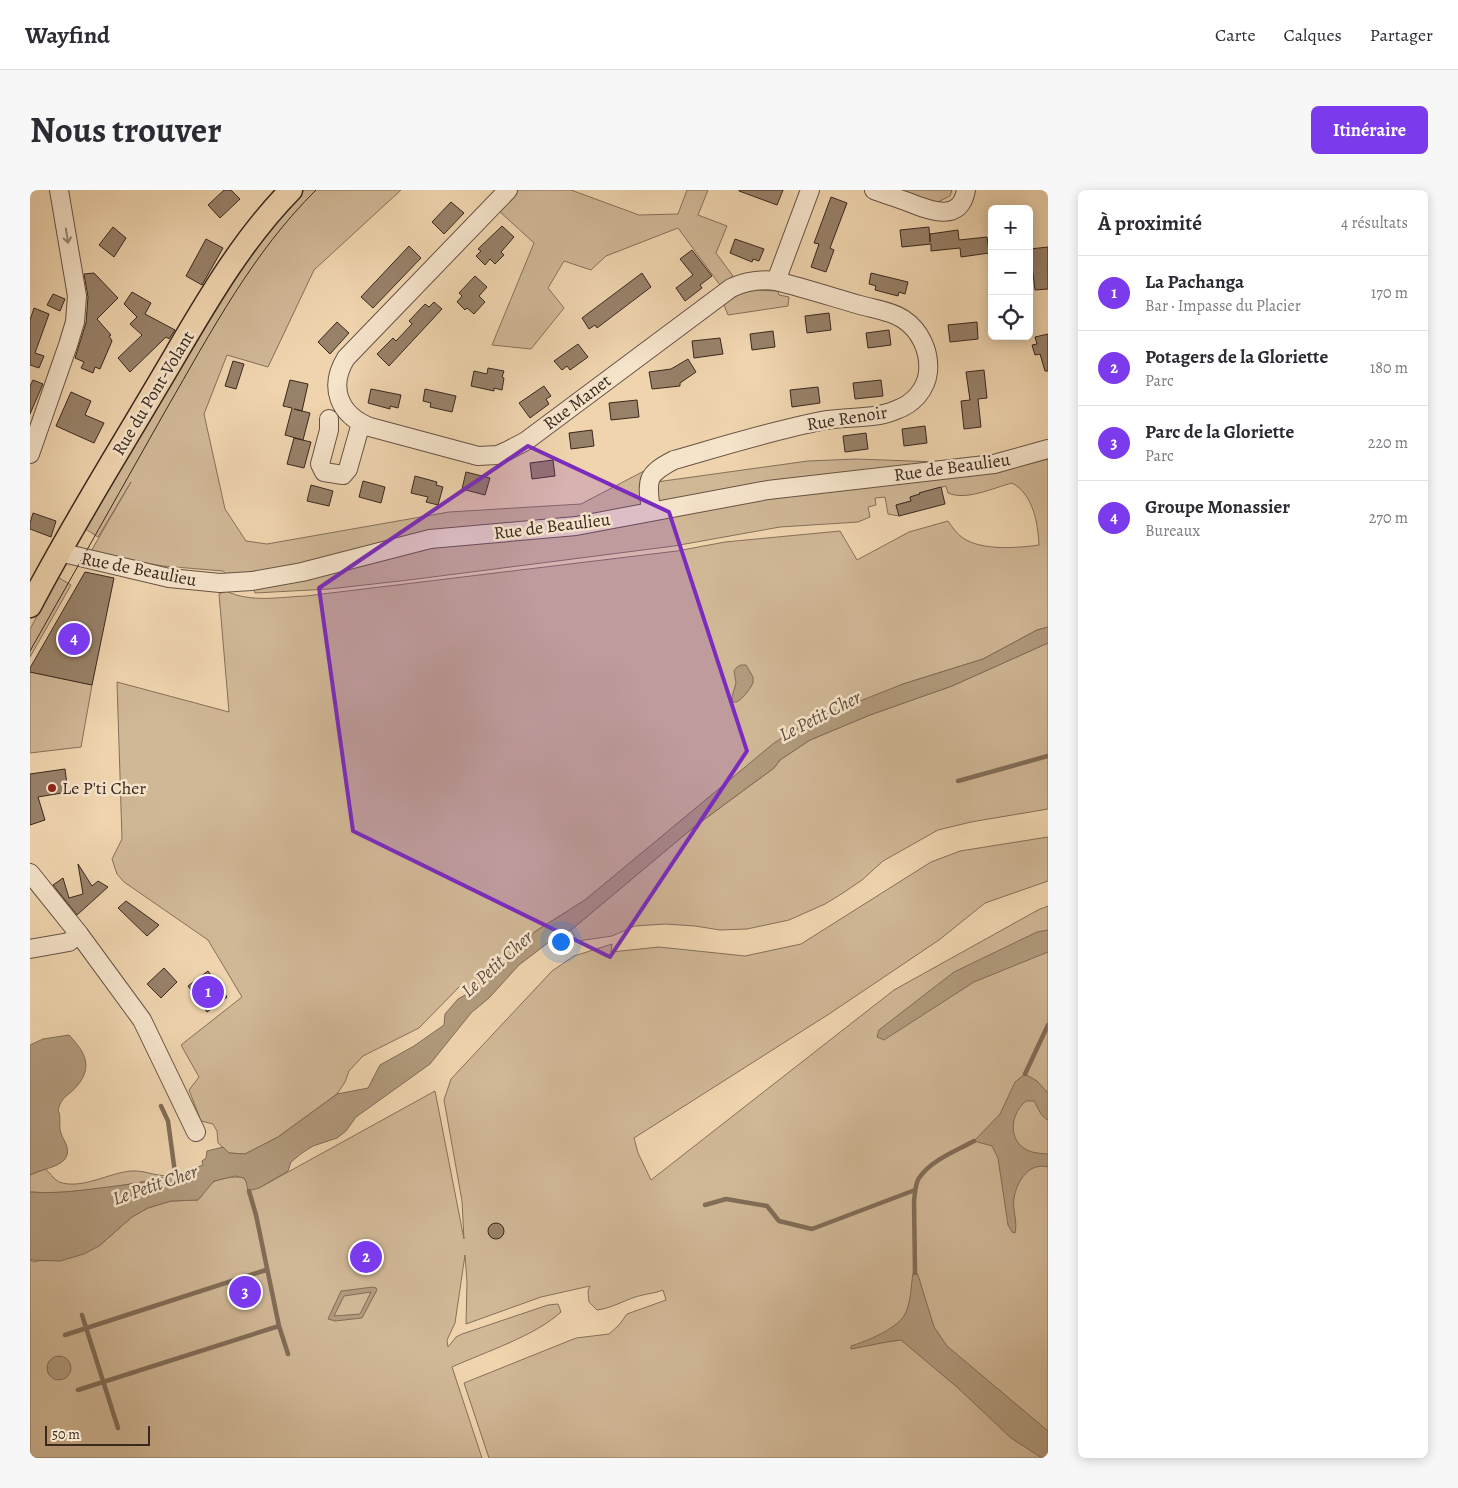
<!DOCTYPE html>
<html lang="fr">
<head>
<meta charset="utf-8">
<style>
	body { margin:0; font-family:Alegreya,serif; background:#f7f7f7; color:#2b2b33 }
	.controls { position:absolute; right:15px; top:15px; display:grid; overflow:hidden; border-radius:8px; box-shadow:0 2px 12px #0003 }
	.controls button { width:45px; height:45px; display:grid; place-items:center; padding:0; border:0; border-bottom:1px solid #e1e1e2; background:#fff; color:#2b2b33; font:25px sans-serif }
	.scale { position:absolute; left:15px; bottom:12px; width:105px; box-sizing:border-box; padding-left:5px; border:2px solid #3a281f; border-top:0; font-size:14px; line-height:18px; white-space:nowrap; color:#3a281f; -webkit-text-stroke:4px #f5e3ca; paint-order:stroke }
	.you { position:absolute; left:530px; top:751px; width:18px; height:18px; margin:-12px; border:4px solid #fff; border-radius:50%; background:#1a73e8; box-shadow:0 0 0 8px #1a73e833 }
	.badge { display:grid; place-items:center; width:32px; height:32px; border-radius:50%; background:#7c3aed; color:#fff; font-size:16px; font-weight:700 }
	.pin { position:absolute; translate:-50% -50%; border:2px solid #fff; box-shadow:0 1px 5px #0006 }
	.list { margin:0; padding:0; list-style:none }
	h2 { display:flex; justify-content:space-between; align-items:center; height:65px; margin:0; padding:0 20px; font-size:21px }
	h2 small { font-size:16px; font-weight:400; color:#7c7c81 }
	.list li { display:grid; grid-template-columns:32px 1fr auto; gap:15px; align-items:center; box-sizing:border-box; height:75px; padding:0 20px; border-top:1px solid #e1e1e2 }
	.list b { display:block; font-size:19px; white-space:nowrap }
	.list p { margin:0; font-size:16px; white-space:nowrap; color:#7c7c81 }
	.list em { font-size:16px; font-style:normal; color:#7c7c81 }
	.icon { flex:none; width:28px; height:28px; fill:none; stroke:currentColor; stroke-width:2; stroke-linecap:round; stroke-linejoin:round }
	.map { position:relative; flex:none; width:1018px; height:1268px; overflow:hidden; border-radius:8px }
	header { display:flex; align-items:center; gap:30px; box-sizing:border-box; height:70px; padding:0 25px; background:#fff; border-bottom:1px solid #e1e1e2 }
	header strong { font-size:24px }
	nav { display:flex; gap:28px; margin-inline-start:auto; font-size:18px }
	.intro { display:flex; align-items:center; justify-content:space-between; box-sizing:border-box; height:120px; padding:0 30px }
	h1 { margin:0; font-size:35px }
	.button { padding:12px 22px; border-radius:8px; background:#7c3aed; color:#fff; font-size:18px; font-weight:700 }
	main { display:flex; gap:30px; padding:0 30px }
	aside { flex:1; background:#fff; border-radius:8px; box-shadow:0 2px 12px #0003 }
	.map>svg:first-child { display:block }
	.green { fill:#d0b796; stroke:#85705a }
	.water { fill:#b19a7d; stroke:#816c57; fill-rule:evenodd }
	.lines { fill:none; stroke-linecap:round; stroke-linejoin:round }
	.stream { stroke:#816c57; stroke-width:4.5 }
	.building { fill:#988169; stroke:#3a281f }
	.minor-casing { stroke:#675343; stroke-width:20 }
	.major-casing { stroke:#3a281f; stroke-width:25 }
	.minor { stroke:#f5e3ca; stroke-width:18 }
	.major { stroke:#efd4ae; stroke-width:22 }
	.tram { stroke:#3a281f; stroke-width:1 }
	.oneway { stroke:#988674 }
	.marked { fill:#7b2cbf; fill-opacity:0.2; stroke:#7b2cbf; stroke-width:4; stroke-linejoin:round }
	.poi-dot { fill:#8f2418; stroke:#f5e3ca; stroke-width:2 }
	.labels { text-anchor:middle; dominant-baseline:central; stroke-width:5; stroke-linejoin:round; paint-order:stroke }
	.street-label { font-size:18px; fill:#3a281f; stroke:#f5e3ca }
	.poi-label { font-size:18px; fill:#3a281f; stroke:#f5e3ca; text-anchor:start }
	.water-label { font-size:19px; font-style:italic; fill:#5e4a3b; stroke:#f5e3ca }
</style>
</head>
<body>
<header>
<strong>Wayfind</strong>
<nav><a>Carte</a><a>Calques</a><a>Partager</a></nav>
</header>
<div class="intro"><h1>Nous trouver</h1><a class="button">Itinéraire</a></div>
<main>
<div class="map">
<svg width="1018" height="1268" viewBox="0 0 1018 1268">
	<rect width="100%" height="100%" fill="#efd4ae"/>
	<filter id="stains"><feTurbulence type="fractalNoise" baseFrequency=".004" numOctaves="4"/><feColorMatrix values="0 0 0 0 .2 0 0 0 0 .09 0 0 0 0 .02 0 0 0 .5 -.17"/></filter>
	<radialGradient id="worn" r=".72"><stop offset=".6" stop-color="#630" stop-opacity="0"/><stop offset="1" stop-color="#630" stop-opacity=".3"/></radialGradient>
	<path class="green" d="M 272,0 L 371,0 L 284,80 L 238,177 L 197,165 L 174,224 L 195,319 L 216,351 L 237,354 L 419,322 L 551,314 L 614,281 L 629,278 L 619,293 L 778,271 L 826,269 L 964,274 L 1018,259 L 1018,437 L 1007,440 L 953,469 L 873,494 L 841,508 L 701,589 L 555,710 L 506,741 L 492,753 L 449,797 L 440,803 L 430,796 L 389,838 L 333,866 L 319,881 L 315,892 L 307,904 L 248,947 L 215,964 L 199,963 L 188,953 L 187,941 L 183,934 L 171,931 L 159,900 L 169,887 L 151,855 L 212,807 L 178,750 L 94,692 L 87,684 L 82,669 L 92,649 L 87,492 L 199,522 L 189,404 L 196,401 C 221,413 249,407 276,406 L 647,361 L 695,352 L 810,341 L 827,370 L 879,342 L 918,331 C 922,337 927,344 933,348 C 952,361 988,358 1009,355 C 1008,333 1003,304 982,293 C 963,298 936,311 918,303 L 916,296 L 889,303 L 890,304 L 880,307 L 881,311 L 866,315 L 869,326 L 858,324 L 855,307 L 845,308 L 846,315 L 838,317 L 840,327 L 828,332 L 750,337 L 644,356 L 379,390 L 299,399 L 225,403 L 222,391 L 204,392 L 193,381 L 133,376 L 60,363 L 101,292 L 68,347 L 54,338 L 68,318 L 178,127 L 235,42 Z
		M 488,0 L 541,0 L 609,25 L 648,24 L 657,0 L 678,0 L 668,25 L 697,36 L 686,63 L 703,86 L 690,95 L 648,38 L 576,66 L 561,80 L 534,71 L 518,98 L 534,118 L 501,159 L 462,155 L 504,53 L 468,20 Z
		M 871,0 L 922,0 L 920,6 L 908,12 L 883,7 Z
		M 726,100 L 748,101 L 749,105 L 759,107 L 758,116 L 698,125 L 694,115 C 704,106 713,102 726,100 Z
		M 26,386 L 41,395 L 0,467 L 0,439 L 12,417 Z
		M 1018,453 L 1018,619 L 941,632 L 908,640 L 853,671 L 832,690 L 813,703 L 795,714 L 759,730 L 717,739 L 690,740 L 665,736 L 635,734 L 605,736 L 582,746 L 548,751 L 541,740 L 664,637 L 744,578 L 750,570 L 780,550 L 840,525 L 922,496 Z
		M 0,482 L 62,495 L 51,557 L 0,563 Z
		M 1018,647 L 1018,691 L 955,713 L 909,750 L 799,824 L 604,948 L 608,963 L 621,990 L 864,800 L 1008,720 L 1018,716 L 1018,1268 L 459,1268 L 434,1193 L 546,1148 L 579,1144 L 589,1135 L 597,1124 L 636,1110 L 633,1100 C 626,1103 620,1103 613,1105 C 597,1108 584,1118 567,1120 L 559,1112 L 558,1101 L 560,1096 L 511,1107 L 436,1134 L 437,1092 L 435,1065 L 425,1133 L 417,1150 L 418,1157 L 426,1147 L 432,1144 L 518,1115 L 528,1114 L 531,1122 C 505,1146 455,1162 422,1177 L 452,1268 L 0,1268 L 0,1070 L 4,1072 L 69,1056 L 102,1027 L 118,1018 L 141,1011 L 168,1010 C 173,1006 175,999 180,994 C 186,989 206,985 214,988 L 218,995 L 229,998 L 405,901 L 434,1049 L 432,1011 L 414,910 L 421,889 L 522,781 L 544,766 L 582,754 L 581,762 L 629,757 L 715,766 L 771,754 L 901,672 L 930,661 Z
		M 15,979 C 20,982 23,989 29,992 C 52,1000 78,983 101,981 C 117,980 127,988 144,985 C 101,995 44,1005 0,1002 L 0,985 Z"/>
	<path class="water" d="M 1018,437 L 1018,453 L 922,496 L 840,525 L 780,550 L 750,570 L 744,578 L 664,637 L 541,740 L 527,746 L 489,775 L 459,808 L 441,823 L 400,874 L 326,927 L 316,941 L 307,948 L 283,956 L 272,963 L 261,972 L 258,981 L 229,998 L 218,1001 L 216,991 L 214,988 L 205,986 L 184,991 L 168,1010 L 141,1011 L 118,1018 L 102,1027 L 69,1056 L 54,1064 L 30,1071 L 0,1070 L 0,1002 C 24,1004 46,1001 70,998 C 105,994 140,989 173,975 L 172,971 L 176,968 L 177,961 L 193,957 L 199,963 L 215,964 L 248,947 L 307,904 L 338,898 L 350,875 L 384,856 L 414,835 L 415,824 L 428,809 L 449,797 L 492,753 L 506,741 L 555,710 L 744,553 L 777,532 L 873,494 L 953,469 L 1007,440 Z
		M 711,475 L 716,475 L 723,487 L 723,493 C 719,501 714,507 707,512 L 703,512 L 702,507 L 706,493 L 704,481 L 707,477 Z
		M 1018,740 L 1018,762 L 944,792 L 854,850 L 847,847 L 849,840 L 924,782 L 1007,742 Z
		M 39,845 C 54,861 64,876 47,896 C 39,906 32,905 28,920 C 32,928 28,935 31,943 C 32,948 36,952 37,957 C 42,977 12,978 0,985 L 0,855 L 13,849 Z
		M 995,884 L 1007,891 L 1018,903 L 1018,930 C 1011,927 1008,918 1004,911 L 996,911 C 979,925 977,954 1002,962 C 1007,963 1013,964 1018,964 L 1018,977 C 999,972 987,991 984,1008 C 982,1019 988,1032 985,1043 L 982,1042 L 978,1035 L 968,968 L 962,956 L 944,951 L 970,924 L 985,892 Z
		M 883,1083 L 887,1083 L 889,1088 L 904,1137 L 917,1156 L 1018,1241 L 1018,1268 L 1012,1268 L 981,1248 L 928,1198 L 871,1150 L 857,1152 L 821,1159 L 821,1156 C 837,1151 870,1138 876,1122 C 881,1111 881,1095 883,1083 Z
		M 343,1097 L 346,1098 L 347,1100 L 332,1128 L 305,1131 L 298,1129 L 311,1101 ZM 341,1102 L 330,1124 L 304,1126 L 314,1106 Z
		M17 1178a12 12 0 1 1 24 0a12 12 0 1 1-24 0Z"/>
	<g class="lines">
		<path class="stream" d="M 928,591 L 1018,566
			M 995,884 L 1018,835
			M 131,916 L 138,931 L 146,990
			M 219,1001 L 226,1025 L 249,1136 L 258,1164
			M 675,1015 L 696,1009 L 737,1016 L 749,1031 L 782,1039 L 885,1000
			M 885,1083 L 884,1011 C 885,1004 885,994 889,988 C 901,970 926,961 944,951
			M 52,1125 L 88,1238
			M 35,1145 L 236,1080
			M 48,1200 L 249,1136"/>
	</g>
	<path class="building" d="M 194,0 L 201,0 L 210,9 L 190,28 L 178,15 Z
		M 709,0 L 753,0 L 747,15 L 709,1 Z
		M 801,7 L 817,13 L 800,58 L 804,60 L 796,82 L 781,77 L 789,54 L 784,53 Z
		M 421,12 L 434,23 L 414,44 L 402,32 Z
		M 472,36 L 484,47 L 471,62 L 474,65 L 465,74 L 460,69 L 455,75 L 446,66 L 451,61 L 448,59 Z
		M 83,37 L 96,48 L 84,67 L 69,55 Z
		M 899,37 L 900,52 L 900,44 L 928,40 L 929,50 L 957,47 L 959,63 L 931,67 L 930,58 L 901,61 L 901,54 L 872,57 L 870,40 Z
		M 176,49 L 193,58 L 172,95 L 156,86 Z
		M 705,49 L 734,59 L 729,71 L 723,69 L 722,72 L 700,63 Z
		M 379,56 L 391,68 L 343,118 L 331,107 Z
		M 1018,57 L 1018,99 L 1005,100 L 1000,59 Z
		M 662,60 L 682,86 L 670,95 L 672,98 L 655,111 L 646,98 L 663,85 L 650,69 Z
		M 64,83 L 88,108 L 67,129 L 81,145 L 79,146 L 82,151 L 70,179 L 65,177 L 63,183 L 51,178 L 54,172 L 45,168 L 56,133 L 58,107 L 54,84 Z
		M 612,83 L 621,97 L 567,138 L 565,135 L 559,139 L 552,128 Z
		M 841,83 L 878,92 L 875,104 L 869,102 L 868,106 L 845,100 L 846,96 L 839,94 Z
		M 445,86 L 457,97 L 449,106 L 455,112 L 444,124 L 437,118 L 435,120 L 427,112 L 432,106 L 429,103 Z
		M 102,102 L 121,113 L 115,124 L 145,140 L 139,149 L 136,147 L 100,182 L 88,168 L 112,145 L 100,134 L 107,127 L 94,114 Z
		M 23,104 L 35,109 L 30,121 L 17,115 Z
		M 404,112 L 412,119 L 359,176 L 347,164 L 363,148 L 366,151 L 382,134 L 379,131 L 395,114 L 399,117 Z
		M 4,118 L 19,124 L 5,163 L 14,166 L 9,178 L 0,175 L 0,130 Z
		M 799,123 L 801,140 L 777,143 L 775,126 Z
		M 307,132 L 319,143 L 300,164 L 288,152 Z
		M 947,132 L 948,149 L 920,152 L 918,135 Z
		M 859,140 L 861,155 L 838,158 L 836,143 Z
		M 743,141 L 745,157 L 722,160 L 720,144 Z
		M 1018,144 L 1018,181 L 1015,181 L 1010,164 L 1005,165 L 1002,155 L 1007,154 L 1005,147 Z
		M 690,148 L 693,164 L 664,168 L 662,151 Z
		M 548,154 L 558,167 L 540,180 L 537,176 L 532,180 L 524,171 Z
		M 658,169 L 666,182 L 650,193 L 650,196 L 622,199 L 619,182 L 641,179 Z
		M 203,171 L 214,174 L 206,199 L 195,196 Z
		M 458,178 L 474,181 L 472,187 L 474,188 L 472,200 L 464,198 L 464,201 L 441,196 L 444,181 L 457,184 Z
		M 954,180 L 957,208 L 948,209 L 951,237 L 934,239 L 931,211 L 940,210 L 936,182 Z
		M 3,190 L 13,194 L 0,224 L 0,196 Z
		M 260,190 L 278,194 L 272,221 L 264,219 L 280,223 L 273,250 L 255,245 L 262,218 L 253,216 Z
		M 851,190 L 853,206 L 825,209 L 823,193 Z
		M 514,196 L 521,206 L 516,209 L 519,214 L 500,228 L 489,213 Z
		M 788,197 L 790,213 L 762,217 L 760,200 Z
		M 341,199 L 371,205 L 368,218 L 360,216 L 360,219 L 338,213 Z
		M 395,199 L 426,206 L 422,222 L 400,217 L 401,213 L 393,211 Z
		M 41,202 L 61,211 L 55,225 L 74,233 L 64,253 L 26,236 Z
		M 607,210 L 609,227 L 581,230 L 579,213 Z
		M 895,236 L 897,253 L 874,256 L 872,239 Z
		M 562,240 L 564,256 L 541,259 L 539,243 Z
		M 836,243 L 838,259 L 815,262 L 813,246 Z
		M 264,248 L 281,252 L 274,278 L 257,274 Z
		M 523,270 L 525,286 L 502,289 L 500,273 Z
		M 436,282 L 460,288 L 455,305 L 432,299 Z
		M 385,286 L 407,292 L 406,295 L 413,297 L 408,315 L 396,312 L 398,307 L 381,303 Z
		M 333,291 L 355,297 L 351,313 L 329,307 Z
		M 281,295 L 303,301 L 299,316 L 277,311 Z
		M 911,297 L 915,314 L 869,326 L 866,315 L 881,311 L 880,307 L 890,304 L 889,303 Z
		M 3,323 L 26,331 L 21,347 L 0,339 L 0,333 Z
		M 55,382 L 84,388 L 62,495 L 0,482 L 0,478 Z
		M 35,579 L 38,602 L 8,607 L 15,630 L 0,635 L 0,584 Z
		M 48,674 L 62,696 L 68,691 L 78,697 L 47,725 L 23,695 L 33,688 L 39,708 L 53,704 Z
		M 96,711 L 129,735 L 117,746 L 88,718 Z
		M 134,778 L 147,792 L 131,808 L 117,794 Z
		M 178,781 L 197,807 L 177,822 L 158,796 Z
		M458 1041a8 8 0 1 1 16 0a8 8 0 1 1-16 0Z"/>
	<g class="lines">
		<defs>
			<path id="minor" d="M 478,0 L 316,168 C 298,197 309,225 340,237 L 448,266 L 468,265 L 477,261 L 496,251 L 701,98 C 716,91 730,89 746,91
				M 844,0 C 855,4 867,8 878,12 C 899,20 930,34 936,0
				M 299,229 L 299,240 L 290,274 L 294,282 L 313,285 L 318,279 L 331,233
				M 0,264 L 38,155 L 45,132 L 47,106 L 29,0
				M 621,321 C 617,290 615,285 644,270 C 693,256 741,241 791,231 C 815,226 843,230 866,220 C 883,214 896,200 898,182 C 900,161 890,140 873,129 C 861,121 844,119 830,115 C 802,107 774,98 746,91 L 780,0
				M 29,362 L 139,388 L 190,393 L 222,391 L 272,382 L 400,349 L 546,336 L 738,300 L 964,274 L 1018,259
				M 0,683 L 49,744 L 112,830 L 166,942
				M 0,759 L 39,752 L 49,744"/>
			<path id="major" d="M 0,416 C 39,341 84,269 127,196 C 167,129 205,57 261,0"/>
		</defs>
		<use href="#minor" class="minor-casing"/>
		<use href="#major" class="major-casing"/>
		<use href="#minor" class="minor"/>
		<use href="#major" class="major"/>
		<path class="tram" d="M 0,461 C 46,380 91,299 137,218 C 181,142 223,62 286,0"/>
	</g>
	<defs><path id="oneway-shaft" d="M-6 0H5M1.5-3L5.5 0L1.5 3" fill="none" stroke-width="1.6" stroke-linecap="round" stroke-linejoin="round" transform="scale(1.25)"/></defs>
	<use class="oneway" href="#oneway-shaft" transform="translate(37 46) rotate(81)"/>
	<path class="marked" d="M 498,256 L 639,322 L 717,561 L 580,767 L 323,641 L 289,398 Z"/>
	<circle class="poi-dot" cx="22" cy="598" r="5"/>
	<g class="labels">
		<g class="street-label">
			<text transform="translate(123 203) rotate(-59)">Rue du Pont-Volant</text>
			<text transform="translate(547 212) rotate(-37)">Rue Manet</text>
			<text transform="translate(817 228) rotate(-9)">Rue Renoir</text>
			<text transform="translate(922 277) rotate(-8)">Rue de Beaulieu</text>
			<text transform="translate(522 336) rotate(-7)">Rue de Beaulieu</text>
			<text transform="translate(109 379) rotate(11)">Rue de Beaulieu</text>
		</g>
		<g class="poi-label">
			<text x="32" y="598">Le P'ti Cher</text>
		</g>
		<g class="water-label">
			<text transform="translate(790 526) rotate(-27)">Le Petit Cher</text>
			<text transform="translate(467 774) rotate(-42)">Le Petit Cher</text>
			<text transform="translate(125 995) rotate(-19)">Le Petit Cher</text>
		</g>
	</g>
	<rect width="100%" height="100%" filter="url(#stains)"/>
	<rect width="100%" height="100%" fill="url(#worn)"/>
</svg>
<div class="controls">
<button>+</button>
<button>−</button>
<button><svg class="icon" aria-label="locate" viewBox="0 0 24 24"><circle cx="12" cy="12" r="6"/><path d="M12 2v4M12 18v4M2 12h4M18 12h4"/></svg></button>
</div>
<div class="scale">50 m</div>
<div class="you"></div>
<div class="pin badge" style="left:178px;top:802px">1</div>
<div class="pin badge" style="left:336px;top:1067px">2</div>
<div class="pin badge" style="left:215px;top:1102px">3</div>
<div class="pin badge" style="left:44px;top:449px">4</div>
</div>
<aside>
<h2>À proximité<small>4 résultats</small></h2>
<ul class="list">
<li><span class="badge">1</span><div><b>La Pachanga</b><p>Bar · Impasse du Placier</p></div><em>170 m</em></li>
<li><span class="badge">2</span><div><b>Potagers de la Gloriette</b><p>Parc</p></div><em>180 m</em></li>
<li><span class="badge">3</span><div><b>Parc de la Gloriette</b><p>Parc</p></div><em>220 m</em></li>
<li><span class="badge">4</span><div><b>Groupe Monassier</b><p>Bureaux</p></div><em>270 m</em></li>
</ul>
</aside>
</main>
</body>
</html>
